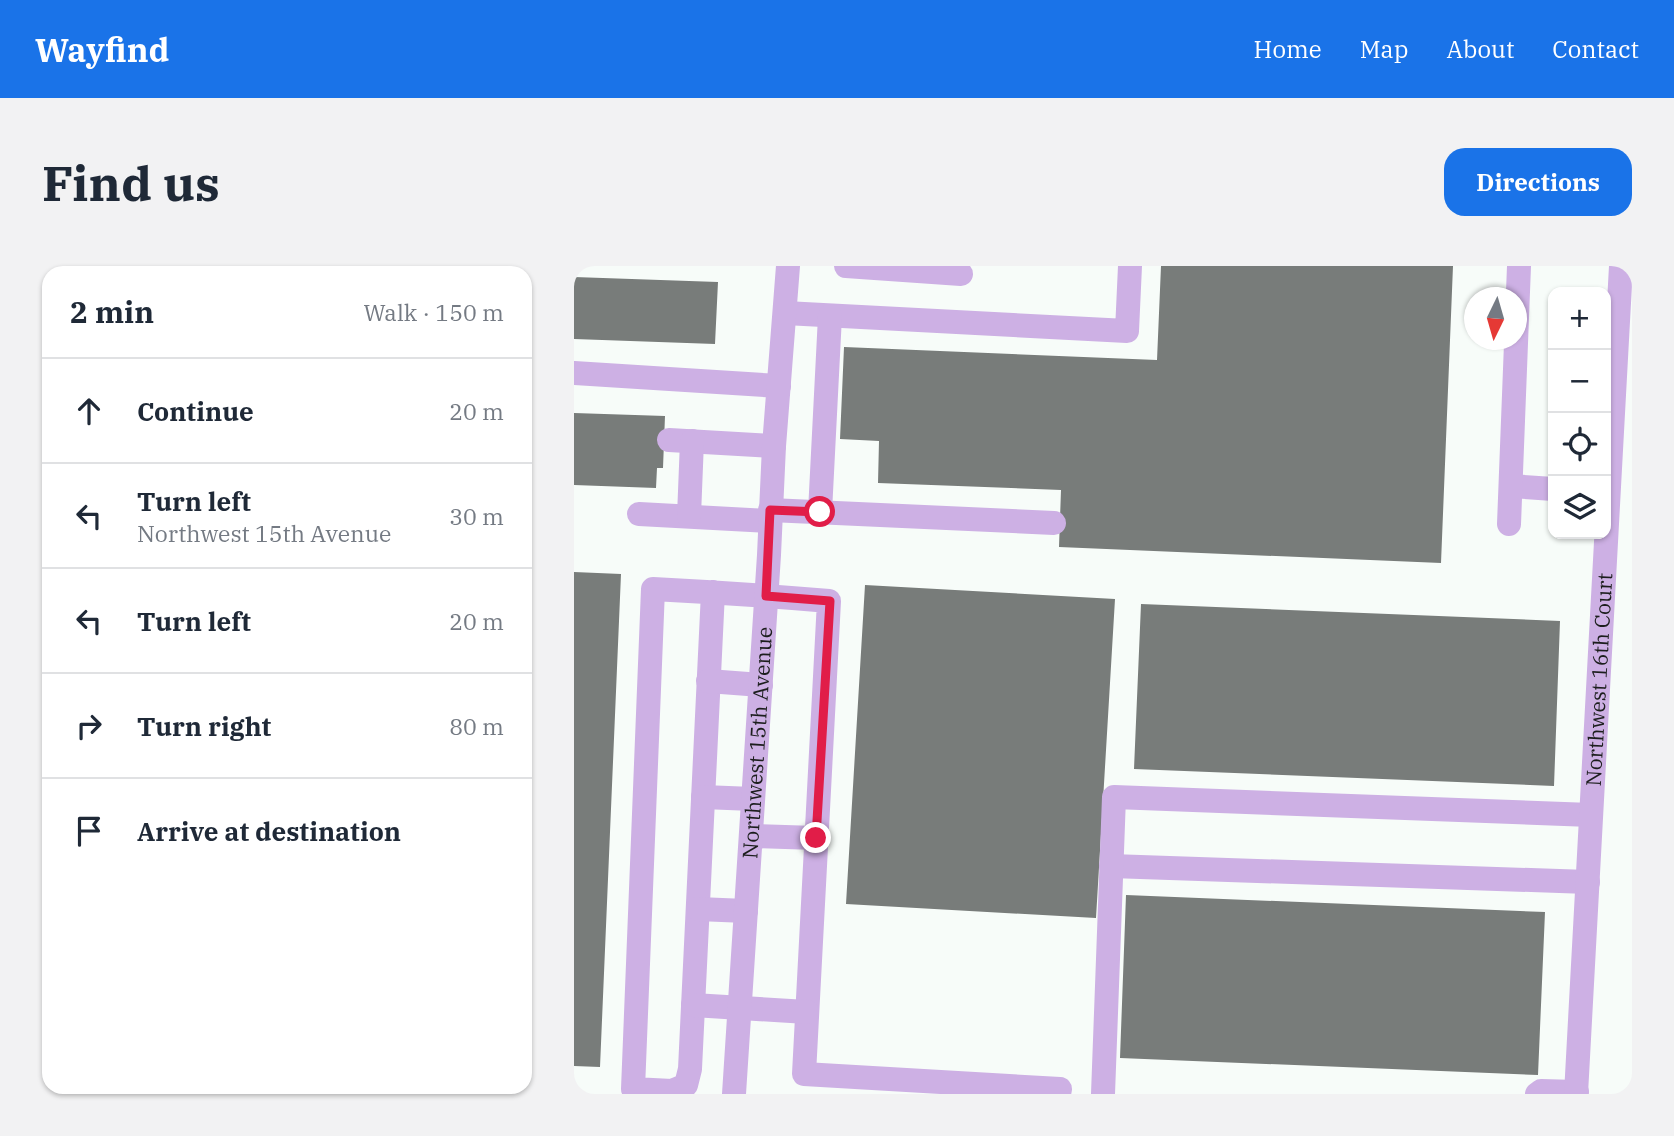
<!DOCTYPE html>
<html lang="en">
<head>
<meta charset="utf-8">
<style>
	body { margin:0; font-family:"IBM Plex Serif",serif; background:#f2f2f3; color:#1f2937 }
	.controls { position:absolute; right:21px; top:21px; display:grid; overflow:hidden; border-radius:14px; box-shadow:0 2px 5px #0004 }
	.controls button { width:63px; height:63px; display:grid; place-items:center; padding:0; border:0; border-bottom:2px solid #e0e1e3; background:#fff; color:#1f2937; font:35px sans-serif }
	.compass { position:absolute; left:890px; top:21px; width:63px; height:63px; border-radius:50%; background:#fff; box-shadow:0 2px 5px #0004; rotate:185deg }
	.stop { position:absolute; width:21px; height:21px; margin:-16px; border:5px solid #e11d48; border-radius:50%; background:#fff }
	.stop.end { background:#e11d48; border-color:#fff; box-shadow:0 2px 7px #0008 }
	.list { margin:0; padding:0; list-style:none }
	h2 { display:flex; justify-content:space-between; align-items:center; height:91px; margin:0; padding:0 28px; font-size:30px }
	h2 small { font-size:23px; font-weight:400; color:#747a83 }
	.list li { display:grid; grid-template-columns:46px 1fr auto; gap:21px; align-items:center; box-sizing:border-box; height:105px; padding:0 28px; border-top:2px solid #e0e1e3 }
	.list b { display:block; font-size:26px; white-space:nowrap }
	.list p { margin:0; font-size:23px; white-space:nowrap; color:#747a83 }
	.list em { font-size:23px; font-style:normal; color:#747a83 }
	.icon { flex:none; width:38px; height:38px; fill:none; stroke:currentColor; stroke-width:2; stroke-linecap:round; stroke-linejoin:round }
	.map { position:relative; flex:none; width:1058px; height:828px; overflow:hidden; border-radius:21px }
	header { display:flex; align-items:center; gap:42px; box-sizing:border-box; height:98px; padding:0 35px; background:#1a73e8; color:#fff }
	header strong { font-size:33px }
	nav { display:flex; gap:38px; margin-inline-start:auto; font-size:24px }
	.intro { display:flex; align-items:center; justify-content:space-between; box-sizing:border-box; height:168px; padding:0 42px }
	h1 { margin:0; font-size:49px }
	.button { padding:18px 32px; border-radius:21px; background:#1a73e8; color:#fff; font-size:24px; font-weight:700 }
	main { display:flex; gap:42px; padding:0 42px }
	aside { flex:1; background:#fff; border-radius:21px; box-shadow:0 2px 5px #0004 }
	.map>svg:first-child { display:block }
	.building { fill:#787c7a }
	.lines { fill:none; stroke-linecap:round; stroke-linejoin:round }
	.minor { stroke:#cdb0e4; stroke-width:24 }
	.route { stroke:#e11d48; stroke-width:9 }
	.labels { text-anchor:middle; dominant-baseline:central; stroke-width:7; stroke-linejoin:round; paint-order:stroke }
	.street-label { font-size:21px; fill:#1c1e1d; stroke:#f7fcf9 }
</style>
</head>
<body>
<header>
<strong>Wayfind</strong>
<nav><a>Home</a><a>Map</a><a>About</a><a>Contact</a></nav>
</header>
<div class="intro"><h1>Find us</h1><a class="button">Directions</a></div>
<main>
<aside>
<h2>2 min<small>Walk · 150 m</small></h2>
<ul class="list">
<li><svg class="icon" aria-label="ahead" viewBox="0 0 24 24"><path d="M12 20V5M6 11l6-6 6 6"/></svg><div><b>Continue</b></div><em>20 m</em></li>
<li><svg class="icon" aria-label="left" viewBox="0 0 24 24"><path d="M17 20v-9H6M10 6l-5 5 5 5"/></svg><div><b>Turn left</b><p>Northwest 15th Avenue</p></div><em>30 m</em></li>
<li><svg class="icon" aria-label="left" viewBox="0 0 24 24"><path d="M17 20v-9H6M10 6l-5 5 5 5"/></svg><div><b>Turn left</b></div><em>20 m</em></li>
<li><svg class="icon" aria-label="right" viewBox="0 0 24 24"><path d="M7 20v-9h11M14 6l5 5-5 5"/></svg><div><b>Turn right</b></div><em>80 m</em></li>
<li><svg class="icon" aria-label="arrive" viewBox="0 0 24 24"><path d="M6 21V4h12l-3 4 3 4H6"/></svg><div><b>Arrive at destination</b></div></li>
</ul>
</aside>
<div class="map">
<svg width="1058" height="828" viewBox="0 0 1058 828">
	<rect width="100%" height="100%" fill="#f7fcf9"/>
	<path class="building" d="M 587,0 L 879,0 L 867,297 L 485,281 L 487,224 L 304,217 L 305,175 L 266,173 L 270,81 L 583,94 Z
		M 0,11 L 144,16 L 141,78 L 0,73 Z
		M 0,147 L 91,150 L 89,202 L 83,202 L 82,222 L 0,219 Z
		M 0,306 L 47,308 L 26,801 L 0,800 Z
		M 291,319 L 541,333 L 522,652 L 272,638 Z
		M 567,338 L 986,355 L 980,520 L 560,503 Z
		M 552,629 L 971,646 L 964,809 L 546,792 Z"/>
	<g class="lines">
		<g class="minor">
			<path d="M 272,0 L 387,8"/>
			<path d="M 211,47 L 553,65 L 556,0"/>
			<path d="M 0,107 L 205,120"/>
			<path d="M 95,174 L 200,180"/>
			<path d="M 937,220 L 979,223"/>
			<path d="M 196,244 L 480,257"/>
			<path d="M 246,246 L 256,50"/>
			<path d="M 65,248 L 196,255"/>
			<path d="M 115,250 L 118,175"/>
			<path d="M 935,258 L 945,0"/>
			<path d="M 139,326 L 116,803 L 112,819 L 98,825 L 59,823 L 79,323 C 138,326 197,330 255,335 L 230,808 L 486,823 L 485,828"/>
			<path d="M 134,415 L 187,419"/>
			<path d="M 129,531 L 179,533"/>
			<path d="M 177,570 L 242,572"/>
			<path d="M 537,600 L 1014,616"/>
			<path d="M 124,643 L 172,645"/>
			<path d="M 119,739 L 233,746"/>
			<path id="s1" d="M 160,828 L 195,289 L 200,180 L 214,0"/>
			<path d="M 529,828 L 540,531 L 1017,549"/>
			<path d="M 963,828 L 967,825 L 1003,826"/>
			<path id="s2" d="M 1002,828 L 1047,0"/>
		</g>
	</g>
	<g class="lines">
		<path class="route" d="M 242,572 L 256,335 L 192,330 L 196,244 L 246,246"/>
	</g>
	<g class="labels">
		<g class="street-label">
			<text stroke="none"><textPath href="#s2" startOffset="415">Northwest 16th Court</textPath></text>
			<text stroke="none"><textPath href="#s1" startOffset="352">Northwest 15th Avenue</textPath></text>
		</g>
	</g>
</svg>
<div class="controls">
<button>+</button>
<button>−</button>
<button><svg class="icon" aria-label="locate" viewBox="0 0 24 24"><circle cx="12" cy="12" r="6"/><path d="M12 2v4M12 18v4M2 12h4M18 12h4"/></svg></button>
<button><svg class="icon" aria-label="layers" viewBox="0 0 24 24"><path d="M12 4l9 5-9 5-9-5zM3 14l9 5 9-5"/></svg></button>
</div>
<svg class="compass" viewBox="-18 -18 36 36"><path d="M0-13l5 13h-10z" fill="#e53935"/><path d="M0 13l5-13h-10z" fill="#747a83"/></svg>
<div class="stop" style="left:246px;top:246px"></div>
<div class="stop end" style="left:242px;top:572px"></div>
</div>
</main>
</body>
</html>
